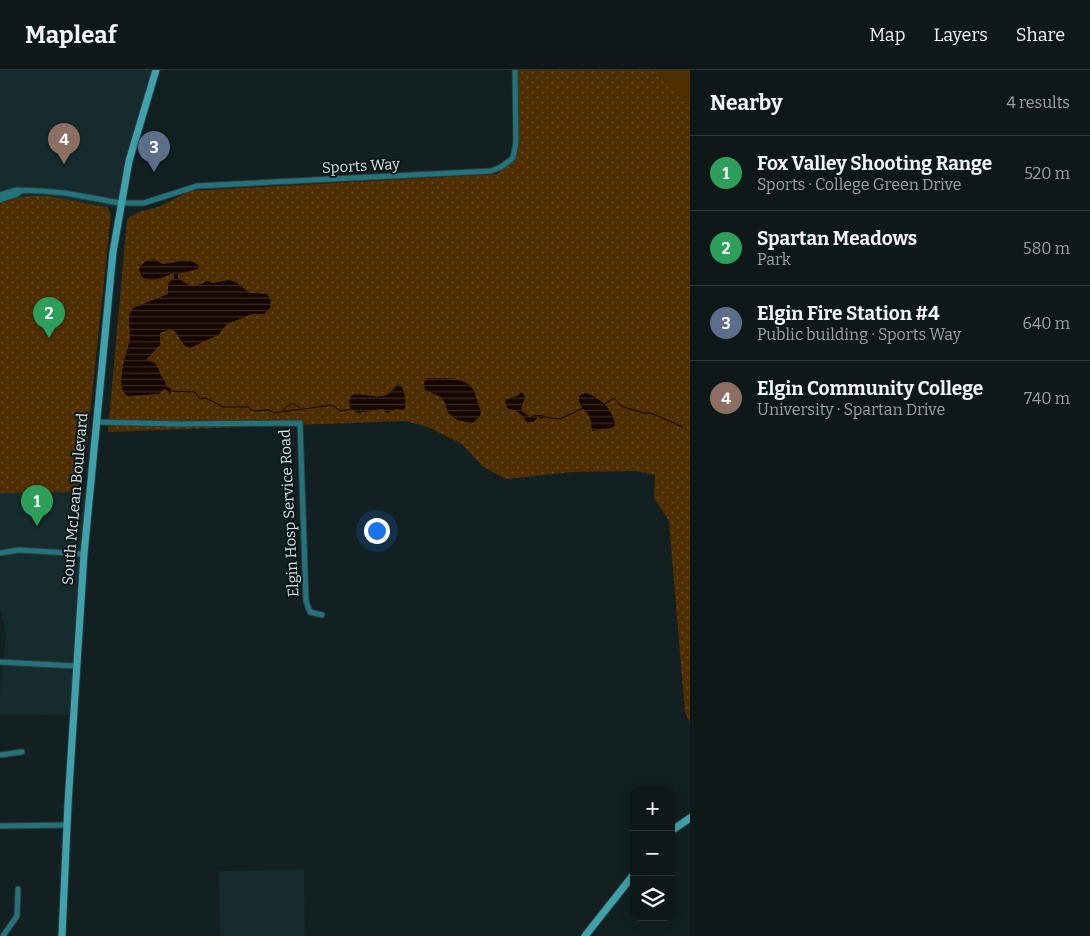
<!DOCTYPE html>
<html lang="en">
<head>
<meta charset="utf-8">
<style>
	body { margin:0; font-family:Bitter,serif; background:#1c2526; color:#f1f3f6 }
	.controls { position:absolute; right:15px; bottom:15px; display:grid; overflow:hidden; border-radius:10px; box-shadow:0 2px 12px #0003 }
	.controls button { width:45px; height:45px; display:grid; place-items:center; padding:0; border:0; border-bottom:1px solid #2e3738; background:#0e1819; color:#f1f3f6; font:25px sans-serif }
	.you { position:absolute; left:376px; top:460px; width:18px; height:18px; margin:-12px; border:4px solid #fff; border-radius:50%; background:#1a73e8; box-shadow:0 0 0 8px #1a73e833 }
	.badge { display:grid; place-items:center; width:32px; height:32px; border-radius:50%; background:#f4a345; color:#fff; font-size:16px; font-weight:700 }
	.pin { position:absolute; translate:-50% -41px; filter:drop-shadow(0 1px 2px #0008) }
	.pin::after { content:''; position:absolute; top:26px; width:18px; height:15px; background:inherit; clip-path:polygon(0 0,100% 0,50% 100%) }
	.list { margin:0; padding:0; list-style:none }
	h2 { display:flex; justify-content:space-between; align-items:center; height:65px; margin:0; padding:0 20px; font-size:21px }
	h2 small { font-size:16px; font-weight:400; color:#9ba0a2 }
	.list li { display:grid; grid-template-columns:32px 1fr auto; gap:15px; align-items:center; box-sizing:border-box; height:75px; padding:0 20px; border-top:1px solid #2e3738 }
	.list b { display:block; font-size:19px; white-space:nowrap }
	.list p { margin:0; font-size:16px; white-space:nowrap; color:#9ba0a2 }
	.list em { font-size:16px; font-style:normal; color:#9ba0a2 }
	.icon { flex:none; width:28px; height:28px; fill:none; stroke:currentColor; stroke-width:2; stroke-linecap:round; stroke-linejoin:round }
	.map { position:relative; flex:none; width:690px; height:866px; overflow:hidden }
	header { display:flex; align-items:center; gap:30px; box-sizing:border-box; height:70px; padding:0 25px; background:#0e1819; border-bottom:1px solid #2e3738 }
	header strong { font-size:24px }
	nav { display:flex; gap:28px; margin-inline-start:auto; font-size:18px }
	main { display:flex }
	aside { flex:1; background:#0e1819 }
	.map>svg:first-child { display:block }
	.built { fill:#152b2e }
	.green { fill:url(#green-dots) }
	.pitch { fill:#4f2e02 }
	.water { fill:url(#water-rules) }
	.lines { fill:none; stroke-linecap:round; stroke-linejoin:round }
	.stream { stroke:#160600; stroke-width:1 }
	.minor-casing { stroke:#2e3b3c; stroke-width:7 }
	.secondary-casing { stroke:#2e3b3c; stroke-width:9 }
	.minor { stroke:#24737b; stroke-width:5 }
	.secondary { stroke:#3fa1ab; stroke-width:7 }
	.labels { text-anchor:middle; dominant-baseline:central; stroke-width:4; stroke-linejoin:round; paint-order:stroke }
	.street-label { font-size:15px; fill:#d7e0e1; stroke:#0a1718 }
</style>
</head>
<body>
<header>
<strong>Mapleaf</strong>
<nav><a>Map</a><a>Layers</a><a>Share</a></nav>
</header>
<main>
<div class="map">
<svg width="690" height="866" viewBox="0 0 690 866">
	<defs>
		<pattern id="green-dots" width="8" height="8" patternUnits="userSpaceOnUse" patternTransform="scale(1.25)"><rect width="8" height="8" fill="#4f2e02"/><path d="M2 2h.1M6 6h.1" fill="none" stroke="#684c27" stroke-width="1.8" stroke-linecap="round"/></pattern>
		<pattern id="water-rules" width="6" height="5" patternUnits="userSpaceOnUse" patternTransform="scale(1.25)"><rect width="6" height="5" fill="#160600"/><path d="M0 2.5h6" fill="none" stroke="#372a25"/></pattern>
	</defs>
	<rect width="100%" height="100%" fill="#132021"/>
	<path class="built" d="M 0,0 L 155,0 L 135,61 L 117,138 L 54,128 L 0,135 Z
		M 88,422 L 72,645 L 0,644 L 0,624 L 6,564 L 0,538 L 0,423 Z
		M 304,800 L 305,866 L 220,866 L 219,801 Z"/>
	<path class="green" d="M 518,0 L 690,0 L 690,653 L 685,642 L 669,451 L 654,428 L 655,405 L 636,401 L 573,402 L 506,409 L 482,396 L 462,374 L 428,357 L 406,351 L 108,362 L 127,149 L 139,142 L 158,137 L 190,121 L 497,104 L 517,88 Z
		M 30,126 L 47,126 L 107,137 L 111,144 L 85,392 L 78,422 L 0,423 L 0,133 L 11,129 Z"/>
	<path class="pitch" d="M 655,0 L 690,0 L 690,29 C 674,24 663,15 655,0 Z"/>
	<path class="water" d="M 154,189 L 163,194 C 175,193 189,186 199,196 L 198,199 L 178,204 L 178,208 C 192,217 192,219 207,211 L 214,213 L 229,210 L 236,212 L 250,223 L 267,224 L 271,230 L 270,238 L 264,244 L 252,244 L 227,254 L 218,265 L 190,278 C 179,275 180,262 171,259 L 160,263 L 160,275 L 147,289 L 148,291 C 159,292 157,298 161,305 C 163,309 166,311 166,316 L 171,319 L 170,325 L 167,320 L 164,319 L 159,324 L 128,326 L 123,322 L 121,314 L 123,295 L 130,269 L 129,245 L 133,238 L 168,224 L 168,214 L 174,208 L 174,203 C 163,206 154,214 142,207 L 139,200 L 140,196 L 146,191 Z
		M 427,308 C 440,308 464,306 472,318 C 477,325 477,334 481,341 L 480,346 L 473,353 L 457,350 L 448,343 L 445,333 L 441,327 L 425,320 L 424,312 Z
		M 398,314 C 405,317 406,330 405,338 L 403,340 L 396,339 L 387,343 L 383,339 L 380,339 L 358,343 L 351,339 L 349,331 L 352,325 C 363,323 376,329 386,325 C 391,324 394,317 398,314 Z
		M 521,322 L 523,323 L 525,328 L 521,338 L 523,342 L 530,347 L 534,345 L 543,345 L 544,347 L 542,349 L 538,347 L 533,352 L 527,352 C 524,349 522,345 518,342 C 511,337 504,342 506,329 L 519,325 Z
		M 585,323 C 599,326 614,340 615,355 L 612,358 L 592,361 C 591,357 592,352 590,348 C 586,338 578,339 579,326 Z"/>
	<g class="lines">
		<path class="stream" d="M 170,321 L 195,322 L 200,329 L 206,328 L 223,337 L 248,337 L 254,341 L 269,340 L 274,343 L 332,335 L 341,341 L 351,339
			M 603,335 L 614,328 L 621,336 L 643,343 L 651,343 L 683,357
			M 283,340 L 292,333 L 300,338
			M 544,347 L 560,349 L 583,338"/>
		<defs>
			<path id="minor" d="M 0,125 L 16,120 L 42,121 L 65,123 L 120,133 L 144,133 L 197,116 L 491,101 L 501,97 L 513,88 L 516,72 L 515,0
				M 0,130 L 17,124 L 21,121
				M 96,352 L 180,354 L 300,353 L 306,531 L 310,542 L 322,545
				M 0,483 L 19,480 L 84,484
				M 0,592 L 76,596
				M 0,685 L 22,682
				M 0,756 L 67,755
				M 3,866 L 17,846 L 18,819"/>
			<path id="secondary" d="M 671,761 L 690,748
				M 62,866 L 68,734 L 84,484 L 113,182 L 129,91 L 156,0
				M 585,866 L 634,804"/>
		</defs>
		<use href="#minor" class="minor-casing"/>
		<use href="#secondary" class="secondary-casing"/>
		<use href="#minor" class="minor"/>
		<use href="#secondary" class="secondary"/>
	</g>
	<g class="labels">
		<g class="street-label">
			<text transform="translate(361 96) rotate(-3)">Sports Way</text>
			<text transform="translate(75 429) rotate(-85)">South McLean Boulevard</text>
			<text transform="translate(289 443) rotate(-93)">Elgin Hosp Service Road</text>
		</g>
	</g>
</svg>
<div class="controls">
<button>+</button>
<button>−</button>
<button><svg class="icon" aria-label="layers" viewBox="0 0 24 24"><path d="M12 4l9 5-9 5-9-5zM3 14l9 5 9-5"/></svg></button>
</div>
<div class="you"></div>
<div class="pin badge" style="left:37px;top:456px;background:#2e9e5b">1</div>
<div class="pin badge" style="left:49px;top:268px;background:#2e9e5b">2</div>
<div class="pin badge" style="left:154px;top:102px;background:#5c6f8a">3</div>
<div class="pin badge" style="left:64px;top:94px;background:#8d6e63">4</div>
</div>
<aside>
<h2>Nearby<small>4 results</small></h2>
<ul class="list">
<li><span class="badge" style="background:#2e9e5b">1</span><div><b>Fox Valley Shooting Range</b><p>Sports · College Green Drive</p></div><em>520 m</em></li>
<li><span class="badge" style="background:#2e9e5b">2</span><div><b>Spartan Meadows</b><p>Park</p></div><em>580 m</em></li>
<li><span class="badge" style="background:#5c6f8a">3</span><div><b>Elgin Fire Station #4</b><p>Public building · Sports Way</p></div><em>640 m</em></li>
<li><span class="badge" style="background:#8d6e63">4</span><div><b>Elgin Community College</b><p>University · Spartan Drive</p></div><em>740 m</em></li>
</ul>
</aside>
</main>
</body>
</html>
